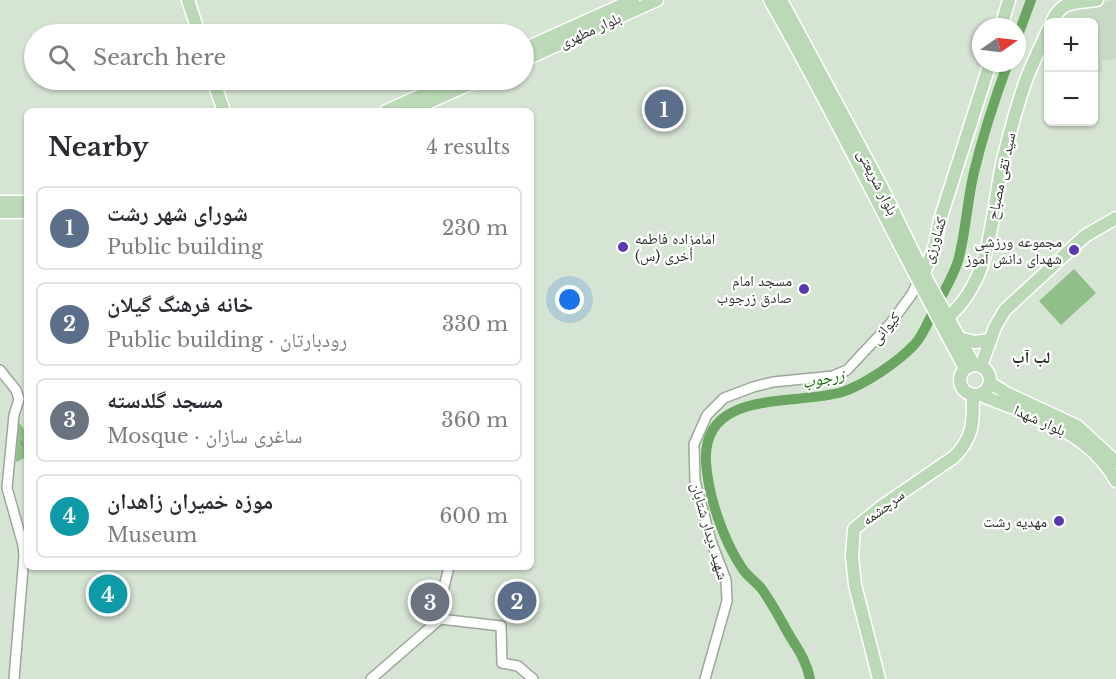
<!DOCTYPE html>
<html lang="en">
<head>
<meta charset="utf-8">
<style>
	body { margin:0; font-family:"Libre Baskerville","Noto Naskh Arabic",serif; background:#f7f7f7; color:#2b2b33 }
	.controls { position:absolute; right:18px; top:18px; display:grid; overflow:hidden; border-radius:9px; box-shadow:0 2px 4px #0004 }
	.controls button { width:54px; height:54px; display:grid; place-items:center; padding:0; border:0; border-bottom:2px solid #e1e1e2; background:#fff; color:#2b2b33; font:30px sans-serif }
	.compass { position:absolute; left:972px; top:18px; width:54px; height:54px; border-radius:50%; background:#fff; box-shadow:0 2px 4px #0004; rotate:76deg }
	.you { position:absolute; left:570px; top:300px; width:21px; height:21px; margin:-15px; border:4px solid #fff; border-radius:50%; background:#1a73e8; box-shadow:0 0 0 9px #1a73e833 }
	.badge { display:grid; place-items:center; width:39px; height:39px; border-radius:50%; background:#db2777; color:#fff; font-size:20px; font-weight:700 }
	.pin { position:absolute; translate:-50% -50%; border:3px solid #fff; box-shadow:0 2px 6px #0006 }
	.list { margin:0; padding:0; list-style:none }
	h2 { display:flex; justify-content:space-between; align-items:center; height:78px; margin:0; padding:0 24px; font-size:26px }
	h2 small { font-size:20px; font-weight:400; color:#7c7c81 }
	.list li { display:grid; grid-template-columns:39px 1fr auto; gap:18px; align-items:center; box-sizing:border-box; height:84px; margin:0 12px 12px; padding:0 12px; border:2px solid #e1e1e2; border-radius:9px }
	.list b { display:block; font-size:22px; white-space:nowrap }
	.list p { margin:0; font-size:20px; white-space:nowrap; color:#7c7c81 }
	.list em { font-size:20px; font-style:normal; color:#7c7c81 }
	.icon { flex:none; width:33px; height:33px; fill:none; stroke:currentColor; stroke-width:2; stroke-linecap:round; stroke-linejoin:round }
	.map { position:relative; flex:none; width:1116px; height:679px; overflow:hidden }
	.search { position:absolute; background:#fff; box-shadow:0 2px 4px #0004; left:24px; top:24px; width:510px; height:66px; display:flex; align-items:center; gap:15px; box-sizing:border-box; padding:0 21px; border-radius:33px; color:#7c7c81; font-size:22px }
	.panel { position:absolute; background:#fff; box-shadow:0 2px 4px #0004; left:24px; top:108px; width:510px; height:462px; border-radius:9px }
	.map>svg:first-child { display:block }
	.built { fill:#c7dac3 }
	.park { fill:url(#park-tufts) }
	.garden { fill:#91bf89 }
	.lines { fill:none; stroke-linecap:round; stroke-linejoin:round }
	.river { stroke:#6aa661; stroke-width:10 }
	.minor-casing { stroke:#9ba899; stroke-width:12 }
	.major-casing { stroke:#fff; stroke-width:15 }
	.minor { stroke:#fff; stroke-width:9 }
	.major { stroke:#bbd9b6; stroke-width:12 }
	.poi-dot { fill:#5b38b0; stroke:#fff; stroke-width:2 }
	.labels { text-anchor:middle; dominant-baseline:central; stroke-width:4.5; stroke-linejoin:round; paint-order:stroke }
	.street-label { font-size:15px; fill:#2b302a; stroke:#fff }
	.poi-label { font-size:15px; fill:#2b302a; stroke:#fff; text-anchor:end }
	.neighbourhood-label { font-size:16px; font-weight:bold; fill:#232e21; stroke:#fff }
	.water-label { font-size:16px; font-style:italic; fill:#116500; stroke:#fff }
</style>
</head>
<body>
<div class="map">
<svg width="1116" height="679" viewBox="0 0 1116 679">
	<defs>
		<pattern id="park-tufts" width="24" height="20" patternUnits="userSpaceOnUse" patternTransform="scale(1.5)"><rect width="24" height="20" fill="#91bf89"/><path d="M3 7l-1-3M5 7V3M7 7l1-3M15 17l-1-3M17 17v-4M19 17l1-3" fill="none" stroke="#779c70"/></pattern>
	</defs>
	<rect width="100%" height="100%" fill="#d6e4d3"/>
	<path class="built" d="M 1116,0 L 1116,59 L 1102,61 L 1103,73 L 1094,71 L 1094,22 L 1073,22 L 1063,19 L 1068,7 Z"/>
	<path class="park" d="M 17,421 C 29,431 27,442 27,457 L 16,462 Z"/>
	<path class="garden" d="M 1074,269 L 1096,293 L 1061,325 L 1039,301 Z"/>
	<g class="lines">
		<path class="river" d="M 1017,38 L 1031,0
			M 810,679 C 807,663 800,652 791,638 C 781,621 773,604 761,588 C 755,581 747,576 742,568 C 723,540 708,495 706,462 C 702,388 795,406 842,392 C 864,385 898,362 914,345 C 922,337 927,324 932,314 C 941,297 952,279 958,261 C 966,232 967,201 974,172 C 983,135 995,98 1008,63"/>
		<defs>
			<path id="minor" d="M 0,370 L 16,390 L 19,399 L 14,415 L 7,488 L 23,545 L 24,556 L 14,679
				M 440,619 L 501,626 L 502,663 L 518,666 L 533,679
				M 440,619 L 442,595 L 449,567
				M 371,679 L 440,619
				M 705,679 L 727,601 L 726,580 L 711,541 L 695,481 L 694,444 L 707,415 L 724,398 L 753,387 L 773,382 L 833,376 L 847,370 L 890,324 L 912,294 L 918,281"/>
			<path id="major" d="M 188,0 L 199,34
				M 770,0 C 839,121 898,246 965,368
				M 781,0 L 880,184 L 927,280 L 974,365
				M 1052,22 C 1061,0 1075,3 1097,0
				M 1001,27 L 1009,0
				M 524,49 L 633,0
				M 524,60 L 657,0
				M 213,80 L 224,111
				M 386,111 L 456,80
				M 409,111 L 479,80
				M 0,202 L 27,202
				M 0,212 L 27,212
				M 924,273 L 935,245 L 940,220 L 990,63
				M 948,317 C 993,279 991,213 1003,160 C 1009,136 1015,112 1023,89 C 1029,69 1040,49 1048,30
				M 959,338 L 975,342 L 990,340
				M960 380a15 15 0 1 1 30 0a15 15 0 1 1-30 0Z
				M 981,366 L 995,327 L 1005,310 L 1085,236 L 1116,218
				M 990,383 L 1008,394 L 1077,426 L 1116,462
				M 981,395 C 1031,416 1088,430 1116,481
				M 879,679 L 855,585 L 852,556 L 854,529 L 881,507 L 954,457 C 974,437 973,422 973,396"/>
		</defs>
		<use href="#minor" class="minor-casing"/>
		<use href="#major" class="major-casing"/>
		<use href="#minor" class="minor"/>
		<use href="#major" class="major"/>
	</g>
	<g class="poi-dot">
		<circle cx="623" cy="247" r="6"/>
		<circle cx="1074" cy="250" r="6"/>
		<circle cx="804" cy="289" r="6"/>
		<circle cx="1059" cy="521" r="6"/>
	</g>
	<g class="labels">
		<g class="street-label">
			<text transform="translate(590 30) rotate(-24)">بلوار مطهری</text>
			<text transform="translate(1001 176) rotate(-78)">سید تقی مصباح</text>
			<text transform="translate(878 182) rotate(63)">بلوار شریعتی</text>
			<text transform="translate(934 240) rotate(-72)">کشاورزی</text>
			<text transform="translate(885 328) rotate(-50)">کیوانی</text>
			<text transform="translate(1040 420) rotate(24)">بلوار شهدا</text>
			<text transform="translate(883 507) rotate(-37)">سرچشمه</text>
			<text transform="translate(710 531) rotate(74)">شهید دیدار شتابان</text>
		</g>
		<g class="poi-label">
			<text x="635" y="238" text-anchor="start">امامزاده فاطمه<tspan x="635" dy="17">اُخری (س)</tspan></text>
			<text x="1062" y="241">مجموعه ورزشی<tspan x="1062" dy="17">شهدای دانش آموز</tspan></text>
			<text x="792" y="280">مسجد امام<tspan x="792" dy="17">صادق زرجوب</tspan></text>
			<text x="1047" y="521">مهدیه رشت</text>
		</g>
		<g class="neighbourhood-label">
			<text x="1031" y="357">لب آب</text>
		</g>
		<g class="water-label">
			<text transform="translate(823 378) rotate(-12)">زرجوب</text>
		</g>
	</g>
</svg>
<div class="controls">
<button>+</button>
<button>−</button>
</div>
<svg class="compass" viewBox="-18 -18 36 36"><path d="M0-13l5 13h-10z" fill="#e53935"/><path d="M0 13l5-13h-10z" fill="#7c7c81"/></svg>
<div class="you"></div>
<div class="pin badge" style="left:664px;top:109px;background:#5c6f8a">1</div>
<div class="pin badge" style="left:517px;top:601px;background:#5c6f8a">2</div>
<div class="pin badge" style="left:430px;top:602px;background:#6b7280">3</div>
<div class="pin badge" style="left:108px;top:594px;background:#0f9aa8">4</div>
<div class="search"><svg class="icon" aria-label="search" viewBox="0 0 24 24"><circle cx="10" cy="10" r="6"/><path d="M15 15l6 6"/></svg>Search here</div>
<section class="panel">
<h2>Nearby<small>4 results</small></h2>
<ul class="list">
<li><span class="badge" style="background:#5c6f8a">1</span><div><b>شورای شهر رشت</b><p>Public building</p></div><em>230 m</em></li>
<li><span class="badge" style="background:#5c6f8a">2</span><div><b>خانه فرهنگ گیلان</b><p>Public building · رودبارتان</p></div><em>330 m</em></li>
<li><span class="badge" style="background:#6b7280">3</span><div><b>مسجد گلدسته</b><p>Mosque · ساغری سازان</p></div><em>360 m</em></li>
<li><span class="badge" style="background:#0f9aa8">4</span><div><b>موزه خمیران زاهدان</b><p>Museum</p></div><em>600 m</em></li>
</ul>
</section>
</div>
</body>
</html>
